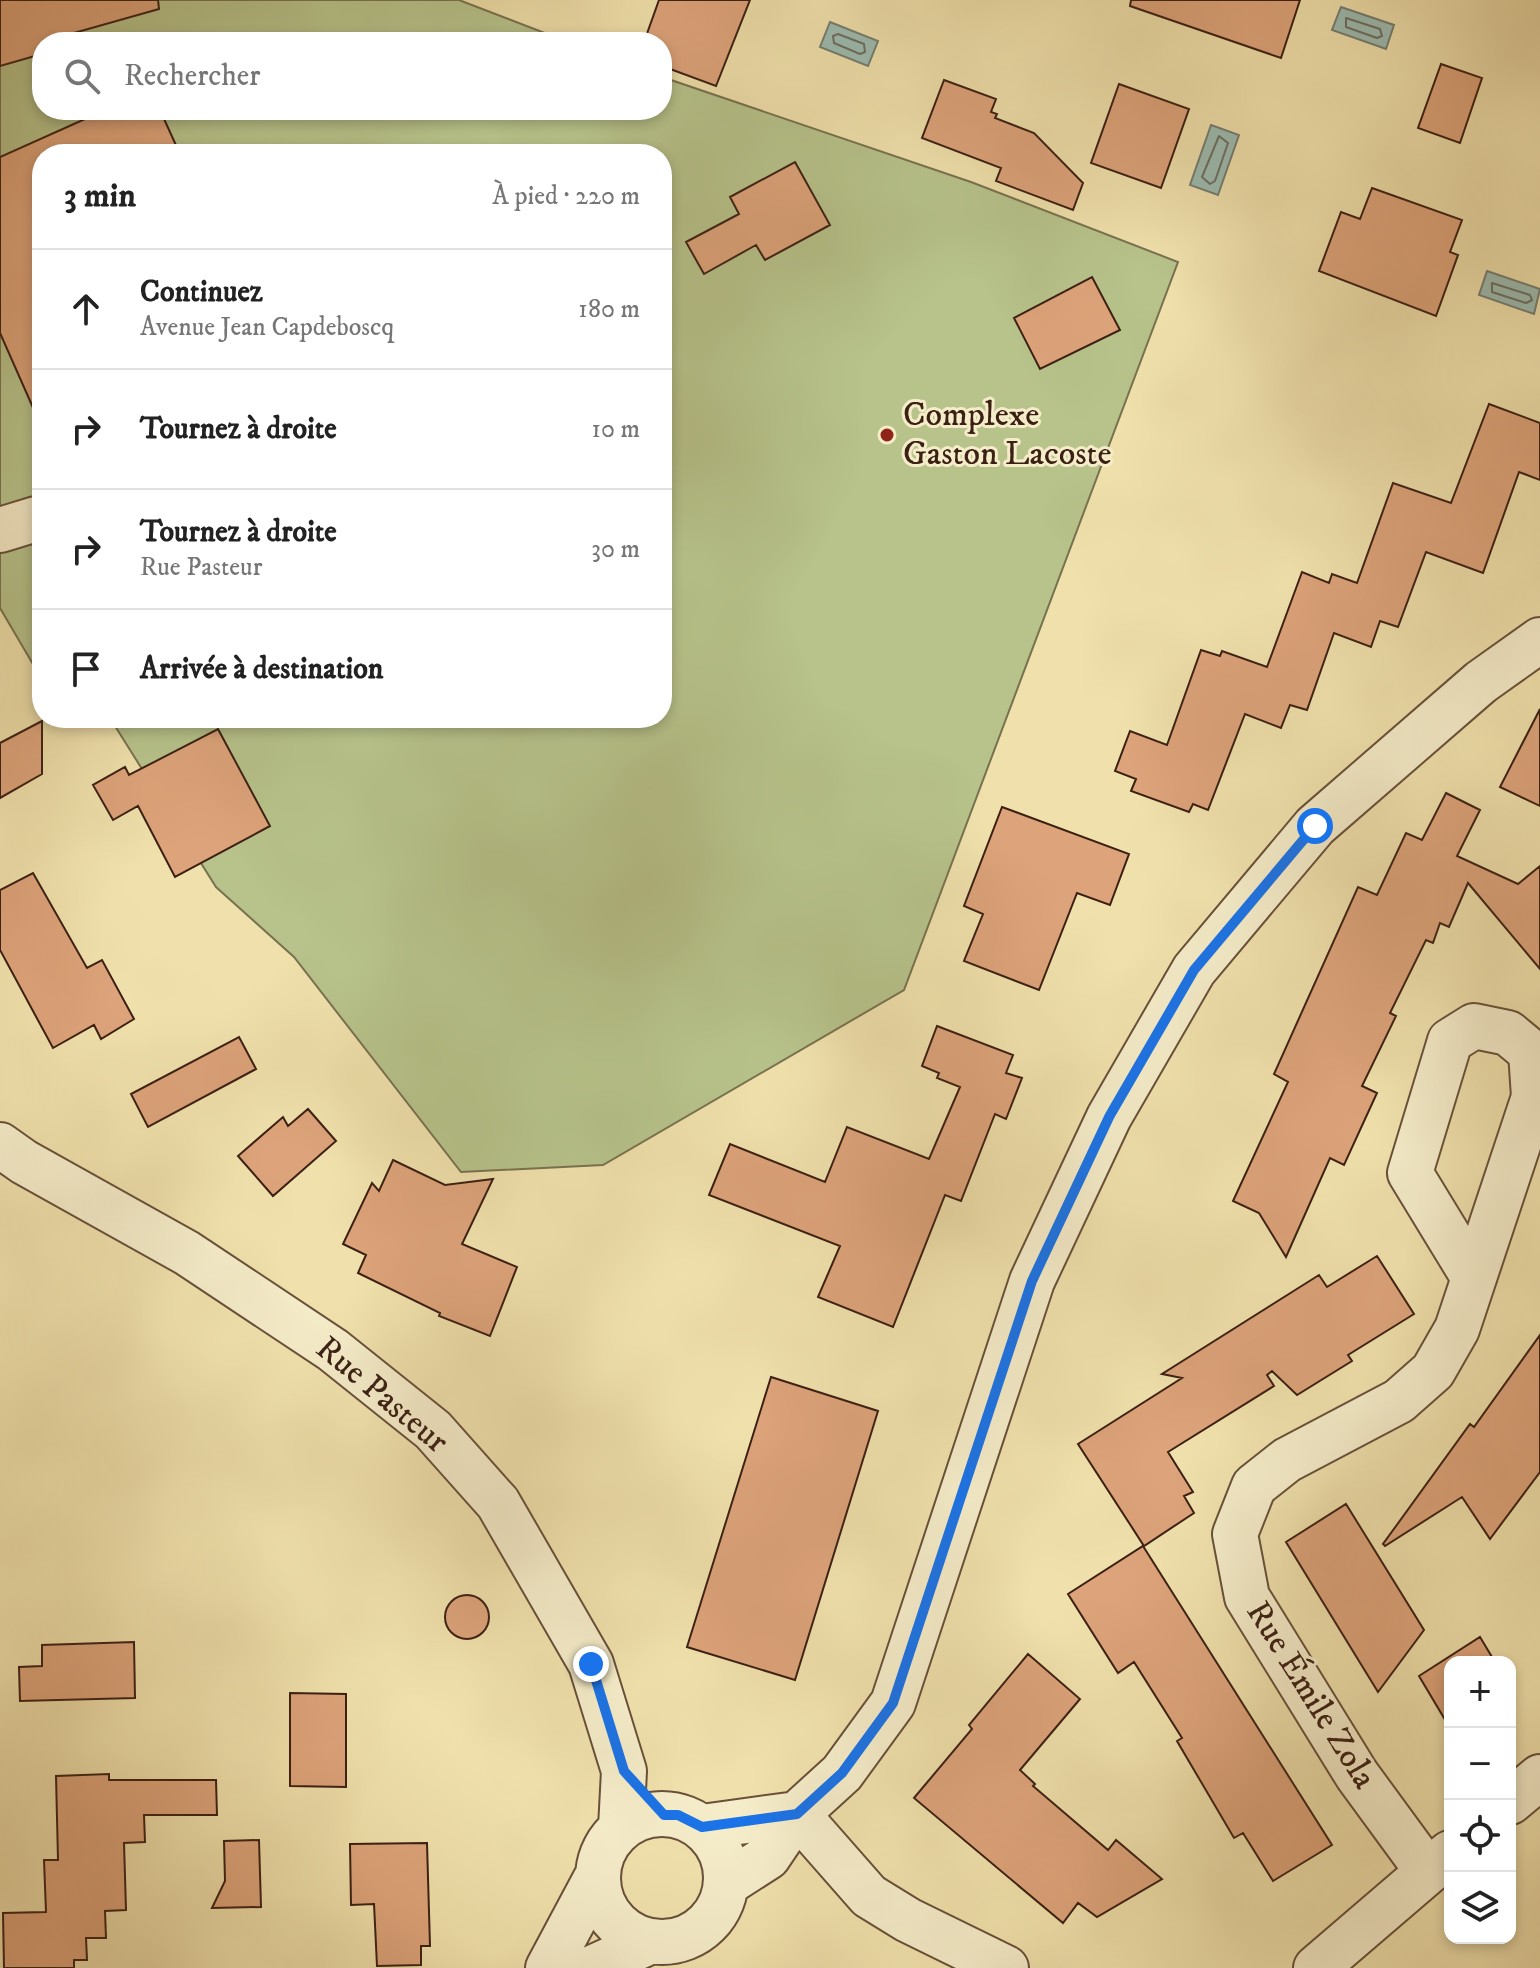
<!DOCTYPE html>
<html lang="fr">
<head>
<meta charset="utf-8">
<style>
	body { margin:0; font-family:"IM FELL DW Pica",serif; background:#f6f6f6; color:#222 }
	.controls { position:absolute; right:24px; bottom:24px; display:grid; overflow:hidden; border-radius:16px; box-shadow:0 4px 12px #0003 }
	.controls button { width:72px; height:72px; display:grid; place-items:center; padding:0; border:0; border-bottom:2px solid #e0e0e0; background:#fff; color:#222; font:40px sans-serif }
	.stop { position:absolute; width:24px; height:24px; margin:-18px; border:6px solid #1a73e8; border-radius:50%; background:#fff }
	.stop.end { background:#1a73e8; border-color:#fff; box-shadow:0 2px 8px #0008 }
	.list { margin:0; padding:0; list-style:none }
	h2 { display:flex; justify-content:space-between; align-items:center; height:104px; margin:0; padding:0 32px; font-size:34px }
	h2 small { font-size:26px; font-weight:400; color:#767676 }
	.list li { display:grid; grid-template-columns:52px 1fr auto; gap:24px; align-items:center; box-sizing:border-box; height:120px; padding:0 32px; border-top:2px solid #e0e0e0 }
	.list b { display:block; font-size:30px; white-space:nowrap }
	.list p { margin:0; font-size:26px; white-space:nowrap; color:#767676 }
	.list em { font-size:26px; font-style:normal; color:#767676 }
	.icon { flex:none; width:44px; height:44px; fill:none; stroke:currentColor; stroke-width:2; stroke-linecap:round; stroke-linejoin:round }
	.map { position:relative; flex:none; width:1540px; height:1968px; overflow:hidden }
	.search { position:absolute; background:#fff; box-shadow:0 4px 12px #0003; left:32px; top:32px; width:640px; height:88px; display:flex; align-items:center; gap:20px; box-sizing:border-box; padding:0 28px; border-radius:32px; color:#767676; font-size:30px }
	.panel { position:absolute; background:#fff; box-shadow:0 4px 12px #0003; left:32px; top:144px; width:640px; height:584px; border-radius:32px }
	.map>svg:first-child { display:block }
	.green { fill:#b7c38b; stroke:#797250; stroke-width:2 }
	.water { fill:#9cbcb1; stroke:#757e72; stroke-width:2 }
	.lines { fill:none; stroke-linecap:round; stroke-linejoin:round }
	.shore { stroke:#6c6e62; stroke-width:2 }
	.building { fill:#dda37a; stroke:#3b2014; stroke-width:2 }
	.minor-casing { stroke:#68503a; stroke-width:48 }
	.minor { stroke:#f5ecc9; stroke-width:44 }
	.route { stroke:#1a73e8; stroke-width:10 }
	.poi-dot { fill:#8f2418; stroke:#f5ecc9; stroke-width:3 }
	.labels { text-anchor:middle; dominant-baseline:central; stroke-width:6; stroke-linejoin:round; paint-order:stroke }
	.poi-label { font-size:34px; fill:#3b2014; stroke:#f5ecc9; text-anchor:start }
	.street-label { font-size:34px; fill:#3b2014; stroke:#f5ecc9 }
</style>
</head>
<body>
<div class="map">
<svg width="1540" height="1968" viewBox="0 0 1540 1968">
	<rect width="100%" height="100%" fill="#f0e1ac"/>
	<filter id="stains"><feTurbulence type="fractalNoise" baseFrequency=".0025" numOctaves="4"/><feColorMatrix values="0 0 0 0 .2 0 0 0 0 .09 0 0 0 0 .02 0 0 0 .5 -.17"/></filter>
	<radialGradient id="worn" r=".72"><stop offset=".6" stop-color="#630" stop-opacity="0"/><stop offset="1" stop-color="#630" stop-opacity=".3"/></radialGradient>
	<path class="green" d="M 0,0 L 459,0 L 568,42 L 42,42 L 42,110 L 662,110 L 662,77 L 971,182 L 1178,262 L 904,990 L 603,1165 L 461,1172 L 294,957 L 216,887 L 110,718 L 662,718 L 662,154 L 42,154 L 42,671 L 37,671 L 0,608 Z"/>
	<path class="water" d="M 1341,7 L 1394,25 L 1386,49 L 1332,30 Z
		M 830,22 L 878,41 L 868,66 L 820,47 Z
		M 1211,125 L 1239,135 L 1218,195 L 1190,185 Z
		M 1487,271 L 1540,289 L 1534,314 L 1479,295 Z"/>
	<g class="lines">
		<path class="shore" d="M 1346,18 L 1380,29 L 1382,36 L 1377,38 L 1346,27 Z
			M 838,34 L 864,44 L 865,52 L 860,54 L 834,43 L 833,36 Z
			M 1219,136 L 1228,143 L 1215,181 L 1210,184 L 1202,177 Z
			M 1492,283 L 1530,295 L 1532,300 L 1526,303 L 1492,292 Z"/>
	</g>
	<path class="building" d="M 0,0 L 158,0 L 159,9 L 42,42 L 42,54 L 0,66 Z
		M 659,0 L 750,0 L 716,86 L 662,66 L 662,42 L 644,42 Z
		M 1131,0 L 1300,0 L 1281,58 L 1130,6 Z
		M 1441,64 L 1482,78 L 1460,143 L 1418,128 Z
		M 944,80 L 996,99 L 991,112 L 997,114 L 995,118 L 1034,133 L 1083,183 L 1073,210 L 996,181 L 1001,168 L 922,138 Z
		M 1119,84 L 1189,109 L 1161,188 L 1091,163 Z
		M 105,110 L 160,110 L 180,154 L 42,154 L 42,428 L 0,333 L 0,157 Z
		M 795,162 L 830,225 L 765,260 L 756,245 L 704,274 L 686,242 L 739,214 L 730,197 Z
		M 1372,188 L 1462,220 L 1450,252 L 1458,255 L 1436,316 L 1319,271 L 1341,212 L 1360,219 Z
		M 1092,277 L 1120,330 L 1040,369 L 1014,318 Z
		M 1489,404 L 1540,423 L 1540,480 L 1519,472 L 1483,573 L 1426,552 L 1398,627 L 1380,621 L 1371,647 L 1334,633 L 1307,710 L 1290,705 L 1281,728 L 1245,714 L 1208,810 L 1193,804 L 1189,812 L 1131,791 L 1136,779 L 1115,771 L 1130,731 L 1167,745 L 1201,650 L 1220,656 L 1222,651 L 1267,667 L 1302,572 L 1329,583 L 1332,574 L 1357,583 L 1393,483 L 1451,503 Z
		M 1540,709 L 1540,806 L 1500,787 Z
		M 42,721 L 42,774 L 0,798 L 0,743 Z
		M 218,729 L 270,826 L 175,877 L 138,806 L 113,820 L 93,785 L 125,767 L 129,775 Z
		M 1446,793 L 1480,810 L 1457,856 L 1518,884 L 1540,866 L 1540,969 L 1468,883 L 1449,927 L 1440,923 L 1433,943 L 1426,940 L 1390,1013 L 1396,1016 L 1362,1086 L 1377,1093 L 1344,1165 L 1330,1158 L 1286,1257 L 1259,1213 L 1233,1201 L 1288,1082 L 1274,1074 L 1358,887 L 1377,895 L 1406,833 L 1422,840 Z
		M 1002,807 L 1129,854 L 1110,905 L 1077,893 L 1039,990 L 964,961 L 983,914 L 964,906 Z
		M 33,873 L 87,968 L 102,960 L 134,1019 L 101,1039 L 94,1025 L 53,1048 L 0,950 L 0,890 Z
		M 937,1026 L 1013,1055 L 1006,1073 L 1022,1078 L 1006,1119 L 995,1114 L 961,1201 L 945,1195 L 893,1327 L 818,1297 L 840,1246 L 709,1195 L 730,1144 L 825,1182 L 847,1127 L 929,1159 L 960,1087 L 937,1078 L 939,1073 L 922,1066 Z
		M 239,1037 L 256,1069 L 148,1127 L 131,1094 Z
		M 308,1109 L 336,1141 L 273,1196 L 238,1156 L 283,1117 L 288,1126 Z
		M 393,1160 L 445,1185 L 493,1179 L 462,1244 L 517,1267 L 490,1336 L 439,1316 L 440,1313 L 358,1273 L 366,1255 L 343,1244 L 372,1183 L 379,1191 Z
		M 1377,1256 L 1414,1314 L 1348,1355 L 1352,1361 L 1297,1395 L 1272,1371 L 1267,1375 L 1274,1386 L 1168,1452 L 1193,1492 L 1184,1496 L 1194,1513 L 1144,1546 L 1078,1444 L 1182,1378 L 1162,1374 L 1319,1275 L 1327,1287 Z
		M 1540,1335 L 1540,1472 L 1490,1539 L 1462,1497 L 1385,1546 L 1383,1544 L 1470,1424 L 1474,1427 Z
		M 771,1377 L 878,1411 L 795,1680 L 687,1647 Z
		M 1346,1504 L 1424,1630 L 1378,1692 L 1286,1542 Z
		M 1143,1546 L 1332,1845 L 1273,1881 L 1243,1833 L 1234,1838 L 1177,1741 L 1182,1738 L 1134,1662 L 1118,1673 L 1068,1594 Z
		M445 1617a22 22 0 1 1 44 0a22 22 0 1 1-44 0Z
		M 1480,1637 L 1495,1662 L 1450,1662 L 1450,1728 L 1419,1676 Z
		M 134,1642 L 135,1698 L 20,1701 L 19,1667 L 42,1666 L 42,1645 Z
		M 1028,1654 L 1080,1699 L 1020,1770 L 1035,1784 L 1033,1786 L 1108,1850 L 1116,1840 L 1162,1879 L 1097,1917 L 1078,1903 L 1063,1923 L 914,1798 L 972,1729 L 969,1725 Z
		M 290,1693 L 346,1694 L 346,1787 L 290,1786 Z
		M 109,1774 L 109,1780 L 216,1780 L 217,1815 L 144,1815 L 145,1842 L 124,1843 L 126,1910 L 105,1911 L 106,1938 L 86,1938 L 87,1960 L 74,1960 L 74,1968 L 4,1968 L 3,1913 L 46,1912 L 44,1860 L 58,1860 L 56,1776 Z
		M 259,1840 L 261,1907 L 212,1908 L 225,1881 L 224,1841 Z
		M 427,1843 L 430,1946 L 421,1946 L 421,1965 L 377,1966 L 374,1904 L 351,1905 L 350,1844 Z"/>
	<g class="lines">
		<defs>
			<path id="minor" d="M 0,530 L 36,519
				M 0,1145 L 24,1162 L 187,1253 L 333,1350 L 433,1430 L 498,1503 L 591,1664 L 624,1771 L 621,1828
				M 1510,1802 L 1540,1777
				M 797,1814 L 869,1896 L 908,1920 L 1006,1968
				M598 1878a64 64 0 1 1 128 0a64 64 0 1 1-128 0Z
				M 702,1827 L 797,1814
				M 1428,1872 L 1357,1775 L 1247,1597 L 1235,1534 L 1254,1486 L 1287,1460 L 1399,1401 L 1433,1371 L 1457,1329 L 1534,1097 L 1531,1052 L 1508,1033 L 1474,1026 L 1450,1041 L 1410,1173 L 1474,1278
				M 726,1884 L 768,1857 L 797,1814 L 842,1773 L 893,1703 L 1032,1281 L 1109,1117 L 1194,970 L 1315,826 L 1481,682 L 1540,640
				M 548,1968 L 595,1880
				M 592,1968 L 647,1943
				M 1316,1968 L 1450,1853"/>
		</defs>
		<use href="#minor" class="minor-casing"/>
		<use href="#minor" class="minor"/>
	</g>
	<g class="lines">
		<path class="route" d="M 591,1664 L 624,1771 L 664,1815 L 678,1815 L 702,1827 L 797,1814 L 842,1773 L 893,1703 L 1032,1281 L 1109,1117 L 1194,970 L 1315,826"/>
	</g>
	<circle class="poi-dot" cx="887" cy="435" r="8"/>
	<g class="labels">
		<g class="poi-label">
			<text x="903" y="415">Complexe<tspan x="903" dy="39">Gaston Lacoste</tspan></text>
		</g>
		<g class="street-label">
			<text transform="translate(382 1395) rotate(40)">Rue Pasteur</text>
			<text transform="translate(1311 1695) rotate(58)">Rue Émile Zola</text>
		</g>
	</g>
	<rect width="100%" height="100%" filter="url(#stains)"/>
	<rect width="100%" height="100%" fill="url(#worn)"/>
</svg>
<div class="controls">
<button>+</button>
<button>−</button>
<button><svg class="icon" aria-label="locate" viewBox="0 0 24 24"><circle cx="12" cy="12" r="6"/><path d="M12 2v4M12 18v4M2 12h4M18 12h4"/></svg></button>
<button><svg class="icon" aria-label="layers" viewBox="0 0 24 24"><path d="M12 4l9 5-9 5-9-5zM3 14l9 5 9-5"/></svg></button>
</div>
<div class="stop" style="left:1315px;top:826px"></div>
<div class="stop end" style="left:591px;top:1664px"></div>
<div class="search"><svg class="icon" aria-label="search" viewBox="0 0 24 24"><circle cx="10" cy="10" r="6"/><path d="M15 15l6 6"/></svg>Rechercher</div>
<section class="panel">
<h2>3 min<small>À pied · 220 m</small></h2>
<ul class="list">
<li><svg class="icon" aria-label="ahead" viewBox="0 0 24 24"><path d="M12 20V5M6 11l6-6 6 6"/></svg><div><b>Continuez</b><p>Avenue Jean Capdeboscq</p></div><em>180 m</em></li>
<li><svg class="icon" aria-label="right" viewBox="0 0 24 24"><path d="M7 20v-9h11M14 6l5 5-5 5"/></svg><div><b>Tournez à droite</b></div><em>10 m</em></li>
<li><svg class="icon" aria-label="right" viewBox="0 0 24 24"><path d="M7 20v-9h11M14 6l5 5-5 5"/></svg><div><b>Tournez à droite</b><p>Rue Pasteur</p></div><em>30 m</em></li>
<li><svg class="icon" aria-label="arrive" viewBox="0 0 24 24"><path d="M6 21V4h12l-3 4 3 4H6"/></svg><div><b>Arrivée à destination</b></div></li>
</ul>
</section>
</div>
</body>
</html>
